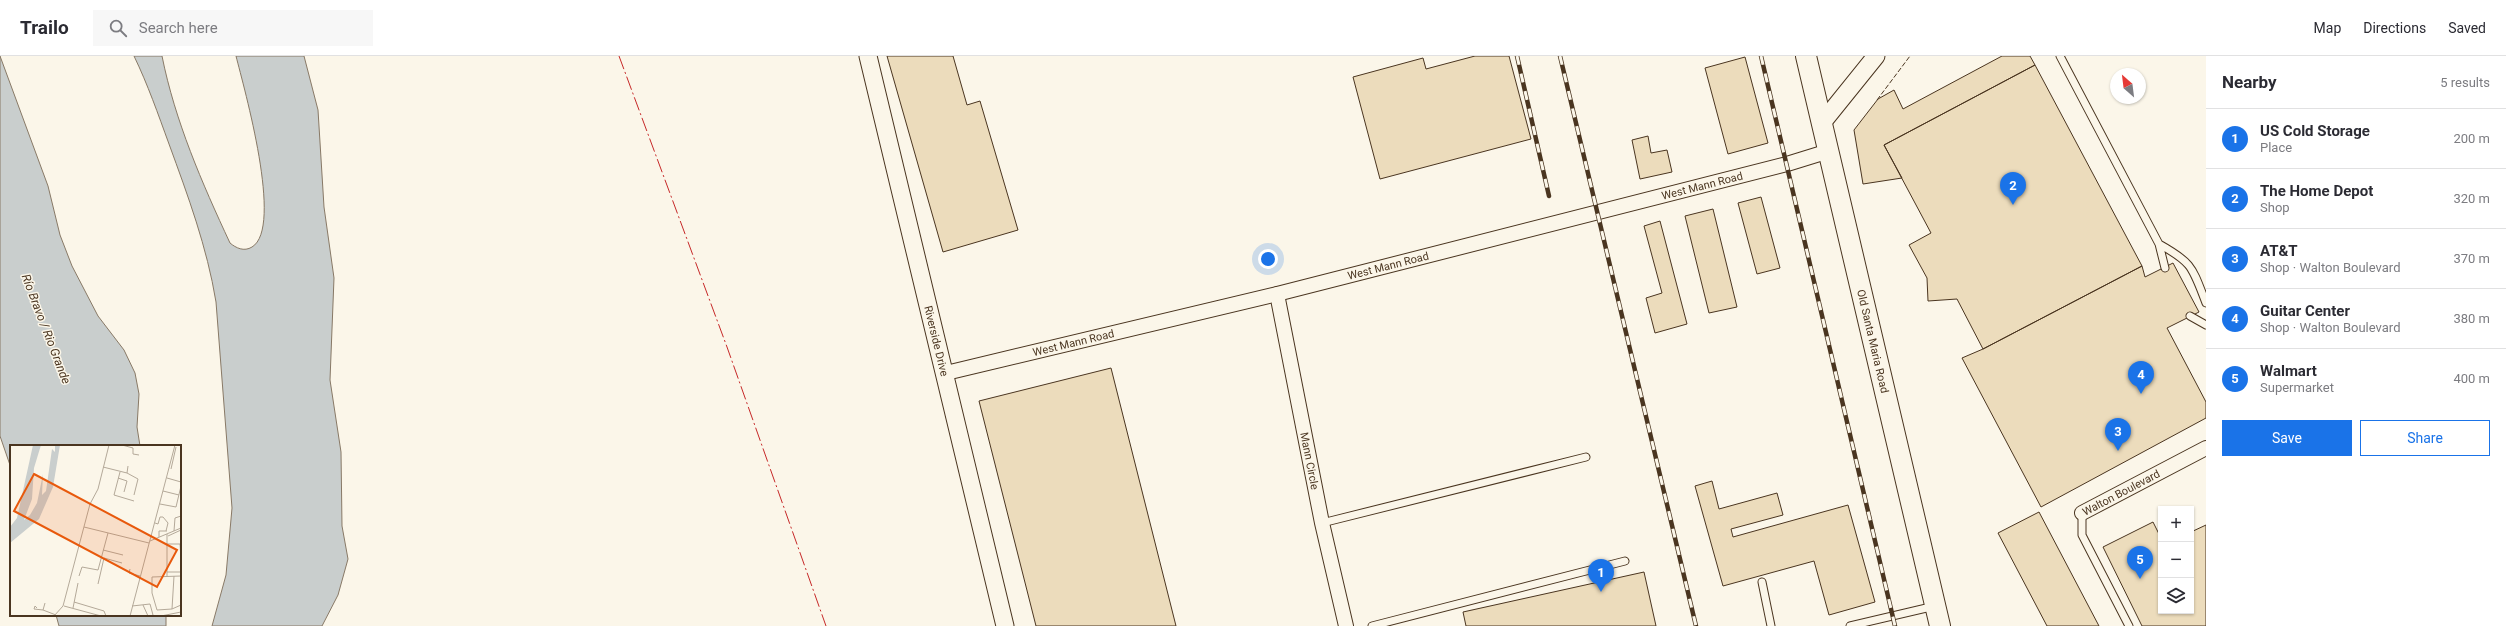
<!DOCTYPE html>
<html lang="en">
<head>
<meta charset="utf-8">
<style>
	body { margin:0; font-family:Roboto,sans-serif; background:#f7f7f7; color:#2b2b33 }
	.controls { position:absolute; right:12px; bottom:12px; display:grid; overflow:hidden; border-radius:0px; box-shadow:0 1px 3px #0004 }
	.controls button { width:36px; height:36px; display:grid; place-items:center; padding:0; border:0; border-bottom:1px solid #e1e1e2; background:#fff; color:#2b2b33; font:20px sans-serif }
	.compass { position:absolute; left:2110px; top:12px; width:36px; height:36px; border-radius:50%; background:#fff; box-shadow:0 1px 3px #0004; rotate:332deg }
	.you { position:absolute; left:1268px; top:203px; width:14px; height:14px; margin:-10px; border:3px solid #fff; border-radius:50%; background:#1a73e8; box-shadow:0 0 0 6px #1a73e833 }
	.badge { display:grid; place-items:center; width:26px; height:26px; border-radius:50%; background:#1a73e8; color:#fff; font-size:13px; font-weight:700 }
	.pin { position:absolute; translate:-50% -33px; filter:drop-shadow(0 1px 2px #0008) }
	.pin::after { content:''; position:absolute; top:21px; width:14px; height:12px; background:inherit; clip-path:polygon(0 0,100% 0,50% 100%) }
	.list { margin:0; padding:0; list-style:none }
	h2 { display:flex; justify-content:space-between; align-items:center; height:52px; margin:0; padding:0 16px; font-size:17px }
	h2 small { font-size:13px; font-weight:400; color:#7c7c81 }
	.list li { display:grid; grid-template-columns:26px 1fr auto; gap:12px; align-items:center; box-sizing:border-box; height:60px; padding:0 16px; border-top:1px solid #e1e1e2 }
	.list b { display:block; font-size:15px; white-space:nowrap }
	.list p { margin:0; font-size:13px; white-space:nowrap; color:#7c7c81 }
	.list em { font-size:13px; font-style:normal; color:#7c7c81 }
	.actions { display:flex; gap:8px; padding:12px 16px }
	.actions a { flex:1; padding:9px 0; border:1px solid #1a73e8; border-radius:0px; text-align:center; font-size:14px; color:#1a73e8 }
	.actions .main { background:#1a73e8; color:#fff }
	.icon { flex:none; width:22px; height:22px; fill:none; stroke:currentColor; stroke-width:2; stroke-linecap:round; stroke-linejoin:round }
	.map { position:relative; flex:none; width:2206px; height:570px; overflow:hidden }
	header { display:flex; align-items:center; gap:24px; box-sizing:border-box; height:56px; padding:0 20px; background:#fff; border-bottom:1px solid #e1e1e2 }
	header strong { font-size:19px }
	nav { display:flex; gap:22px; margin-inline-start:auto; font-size:14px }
	.search { width:280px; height:36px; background:#f7f7f7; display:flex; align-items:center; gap:10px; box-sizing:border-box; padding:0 14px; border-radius:0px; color:#7c7c81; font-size:15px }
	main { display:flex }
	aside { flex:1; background:#fff }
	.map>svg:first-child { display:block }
	.water { fill:#c9cecd; stroke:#887966 }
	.building { fill:#ecdcbc; stroke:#4a3520 }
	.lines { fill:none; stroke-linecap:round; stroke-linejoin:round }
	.service-casing { stroke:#4a3520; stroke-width:9 }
	.minor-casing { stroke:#4a3520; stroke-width:16 }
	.tertiary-casing { stroke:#4a3520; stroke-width:19 }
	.secondary-casing { stroke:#4a3520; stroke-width:22 }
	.service { stroke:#fbf6e9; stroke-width:7 }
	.minor { stroke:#fbf6e9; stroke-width:14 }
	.tertiary { stroke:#fbf6e9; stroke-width:17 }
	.secondary { stroke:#fbf6e9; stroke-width:20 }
	.rail-casing { stroke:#4a3520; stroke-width:4.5 }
	.rail { stroke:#fbf6e9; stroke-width:3; stroke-dasharray:9; stroke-linecap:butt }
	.fence { stroke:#4a3520; stroke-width:1; stroke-dasharray:5 2; stroke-linecap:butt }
	.power { stroke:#c62828; stroke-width:1; stroke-dasharray:14 3 2 3; stroke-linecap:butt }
	.labels { text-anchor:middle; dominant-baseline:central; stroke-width:3; stroke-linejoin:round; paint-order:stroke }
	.street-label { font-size:11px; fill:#4a3520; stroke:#fbf6e9 }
	.water-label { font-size:12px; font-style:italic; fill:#4a3520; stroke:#fbf6e9 }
	.inset-road { fill:none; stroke:#b4a999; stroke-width:1 }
	.view { fill:#e8590c; fill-opacity:0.15; stroke:#e8590c; stroke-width:2 }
	.inset-edge { fill:none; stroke:#4a3520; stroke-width:2 }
</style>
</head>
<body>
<header>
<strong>Trailo</strong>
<div class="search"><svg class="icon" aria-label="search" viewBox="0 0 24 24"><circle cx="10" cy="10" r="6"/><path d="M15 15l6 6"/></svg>Search here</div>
<nav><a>Map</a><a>Directions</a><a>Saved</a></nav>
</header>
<main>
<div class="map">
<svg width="2206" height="570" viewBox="0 0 2206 570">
	<rect width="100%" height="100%" fill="#fbf6e9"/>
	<path class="water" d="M 0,0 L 48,130 L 60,179 L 72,210 L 98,260 L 124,294 L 135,317 L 139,338 L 137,371 L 140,390 L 11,390 L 11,412 L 0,380 Z
		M 134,0 L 162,0 C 175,65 202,127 230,187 C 236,192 244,196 252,191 C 284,172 244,32 236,0 L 304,0 L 318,54 L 324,151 L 334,222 L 330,324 L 341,396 L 342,470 L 348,503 L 338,539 L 322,570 L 212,570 L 226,519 L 232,452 L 216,246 C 207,191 188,140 169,88 C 158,58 148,29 134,0 Z
		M 56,559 L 166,559 L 166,570 L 59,570 Z"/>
	<path class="building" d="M 887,0 L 953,0 L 967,49 L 980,45 L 1018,174 L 943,196 Z
		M 1475,0 L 1509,0 L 1531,83 L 1380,123 L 1353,21 L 1423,2 L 1426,13 Z
		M 2002,0 L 2030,0 L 2035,9 L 1884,89 L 1902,122 L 1863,128 L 1854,74 L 1878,43 L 1894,34 L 1903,53 Z
		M 1745,1 L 1768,87 L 1728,98 L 1705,12 Z
		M 2035,9 L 2142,210 L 1983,293 L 1957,243 L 1928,245 L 1927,222 L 1909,189 L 1931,177 L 1884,89 Z
		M 1648,80 L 1651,97 L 1667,94 L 1672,116 L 1640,123 L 1632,84 Z
		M 1761,141 L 1780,212 L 1757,218 L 1738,147 Z
		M 1713,153 L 1737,251 L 1709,257 L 1685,160 Z
		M 1660,165 L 1687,268 L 1655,277 L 1646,242 L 1662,237 L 1644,170 Z
		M 2173,207 L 2199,256 L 2167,272 L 2206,346 L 2206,362 L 2041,451 L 1962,302 L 1983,293 L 2142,210 L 2145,221 Z
		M 1111,312 L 1176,570 L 1036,570 L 979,345 Z
		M 1712,425 L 1719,453 L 1777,437 L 1783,459 L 1731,473 L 1733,481 L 1848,449 L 1875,546 L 1829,559 L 1814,505 L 1723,530 L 1695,430 Z
		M 2039,456 L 2099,570 L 2047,570 L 1998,477 Z
		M 2153,466 L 2161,482 L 2161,555 L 2191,555 L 2191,476 L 2206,469 L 2206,570 L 2142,570 L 2103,491 Z
		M 1644,516 L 1656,570 L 1466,570 L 1463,556 Z"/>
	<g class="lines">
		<defs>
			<path id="service" d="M 2060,0 L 2159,188 C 2193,207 2192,211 2206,247
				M 2159,188 L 2165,212
				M 2190,260 L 2206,269
				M 2082,457 L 2082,479 L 2129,570
				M 1322,467 L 1586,401
				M 1762,526 L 1771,570
				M 1372,570 L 1625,505
				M 1850,570 L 1935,550"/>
			<g id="minor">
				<path id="s1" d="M 1277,238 L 1322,467 L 1346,570"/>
				<path id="s2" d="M 946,317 L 1277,238 L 1787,108 L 1829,95"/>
				<path id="s3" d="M 2082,457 L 2206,392"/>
			</g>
			<g id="tertiary">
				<path id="s4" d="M 868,0 L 1005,570"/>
				<path d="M 1822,67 L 1876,0"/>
			</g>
			<g id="secondary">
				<path id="s5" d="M 1806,0 L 1940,570"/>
			</g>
		</defs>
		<use href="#service" class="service-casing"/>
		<use href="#minor" class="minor-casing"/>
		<use href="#tertiary" class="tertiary-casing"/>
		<use href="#secondary" class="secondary-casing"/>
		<use href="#service" class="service"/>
		<use href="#minor" class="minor"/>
		<use href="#tertiary" class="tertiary"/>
		<use href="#secondary" class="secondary"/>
		<defs>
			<path id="rail" d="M 1517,0 L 1549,140
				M 1560,0 L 1696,570
				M 1761,0 L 1895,570"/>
		</defs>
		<use href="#rail" class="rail-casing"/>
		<use href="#rail" class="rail"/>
		<path class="fence" d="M 1877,44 L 1910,0"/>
		<path class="power" d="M 619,0 L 727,291 L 826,570"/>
	</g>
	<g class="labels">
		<g class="street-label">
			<text stroke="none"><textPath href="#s2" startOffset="779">West Mann Road</textPath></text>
			<text stroke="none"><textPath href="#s2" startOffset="455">West Mann Road</textPath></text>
			<text stroke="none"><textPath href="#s4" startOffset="293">Riverside Drive</textPath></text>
			<text stroke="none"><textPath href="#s5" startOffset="293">Old Santa Maria Road</textPath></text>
			<text stroke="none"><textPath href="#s2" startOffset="131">West Mann Road</textPath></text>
			<text stroke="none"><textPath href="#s1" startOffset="170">Mann Circle</textPath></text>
			<text stroke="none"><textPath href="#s3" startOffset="44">Walton Boulevard</textPath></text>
		</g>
		<g class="water-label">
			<text transform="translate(46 273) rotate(69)">Río Bravo / Rio Grande</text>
		</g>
	</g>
	<g transform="translate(10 389)">
		<rect width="171" height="171" fill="#fbf6e9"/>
		<path d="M 23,0 L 31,0 L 24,23 L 22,54 L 14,75 L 20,70 L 27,58 L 33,29 L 32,50 L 36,46 L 42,4 L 45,7 L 45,0 L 50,0 L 43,42 L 29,74 L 0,98 L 0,82 L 7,73 Z" fill="#c9cecd"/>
		<path class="inset-road" d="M 112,0 L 123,3 L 123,9 L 129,10M 93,22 L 117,28 L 118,21M 161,24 L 166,2M 110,27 L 104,50 L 124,56M 117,28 L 128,34 L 124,50M 108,33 L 117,36 L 114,47M 157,33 L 171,37M 153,46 L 169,50M 150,59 L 166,62 L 171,41M 145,78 L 148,79 L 150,72 L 153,72 L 158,78 L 156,86M 74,82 L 139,98M 164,86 L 165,73 L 171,71M 157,89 L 157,131M 158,91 L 171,85M 149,92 L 149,86 L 157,86M 140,96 L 171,83M 157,99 L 170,99M 170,99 L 171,114M 93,105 L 113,110M 94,113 L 112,118M 120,124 L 119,128 L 130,131M 88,125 L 98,88M 157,127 L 171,127M 69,131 L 72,122 L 88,125M 164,131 L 162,164 L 171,160M 88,139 L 94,113M 64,157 L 94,166 L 96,171M 35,158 L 33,165 L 46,170M 133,160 L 138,171M 54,161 L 91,171M 122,161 L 140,159 L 143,170 L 141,171M 27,163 L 25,161 L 24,164 L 33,165M 63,163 L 68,138M 162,164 L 147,165 L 142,148 L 142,132 L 171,131M 44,171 L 53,161 L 80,59 L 88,44 L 99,0M 120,171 L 165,0M 151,171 L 171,167"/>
		<path class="view" d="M 24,29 L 167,105 L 147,142 L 4,66 Z"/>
		<rect width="171" height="171" class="inset-edge"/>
	</g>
</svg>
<div class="controls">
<button>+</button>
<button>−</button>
<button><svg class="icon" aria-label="layers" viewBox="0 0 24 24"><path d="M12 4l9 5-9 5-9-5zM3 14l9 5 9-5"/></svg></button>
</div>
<svg class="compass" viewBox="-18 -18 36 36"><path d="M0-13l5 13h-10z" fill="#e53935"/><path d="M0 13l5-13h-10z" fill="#7c7c81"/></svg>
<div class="you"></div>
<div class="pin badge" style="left:1601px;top:536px">1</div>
<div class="pin badge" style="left:2013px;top:149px">2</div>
<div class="pin badge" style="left:2118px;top:395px">3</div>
<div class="pin badge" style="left:2141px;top:338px">4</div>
<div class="pin badge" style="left:2140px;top:523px">5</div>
</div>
<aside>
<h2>Nearby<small>5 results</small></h2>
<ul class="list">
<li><span class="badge">1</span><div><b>US Cold Storage</b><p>Place</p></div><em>200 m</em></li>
<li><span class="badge">2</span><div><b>The Home Depot</b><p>Shop</p></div><em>320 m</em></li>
<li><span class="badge">3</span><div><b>AT&amp;T</b><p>Shop · Walton Boulevard</p></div><em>370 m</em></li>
<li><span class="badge">4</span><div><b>Guitar Center</b><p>Shop · Walton Boulevard</p></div><em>380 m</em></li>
<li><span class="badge">5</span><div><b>Walmart</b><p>Supermarket</p></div><em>400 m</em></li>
</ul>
<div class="actions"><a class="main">Save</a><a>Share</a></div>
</aside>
</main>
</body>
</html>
